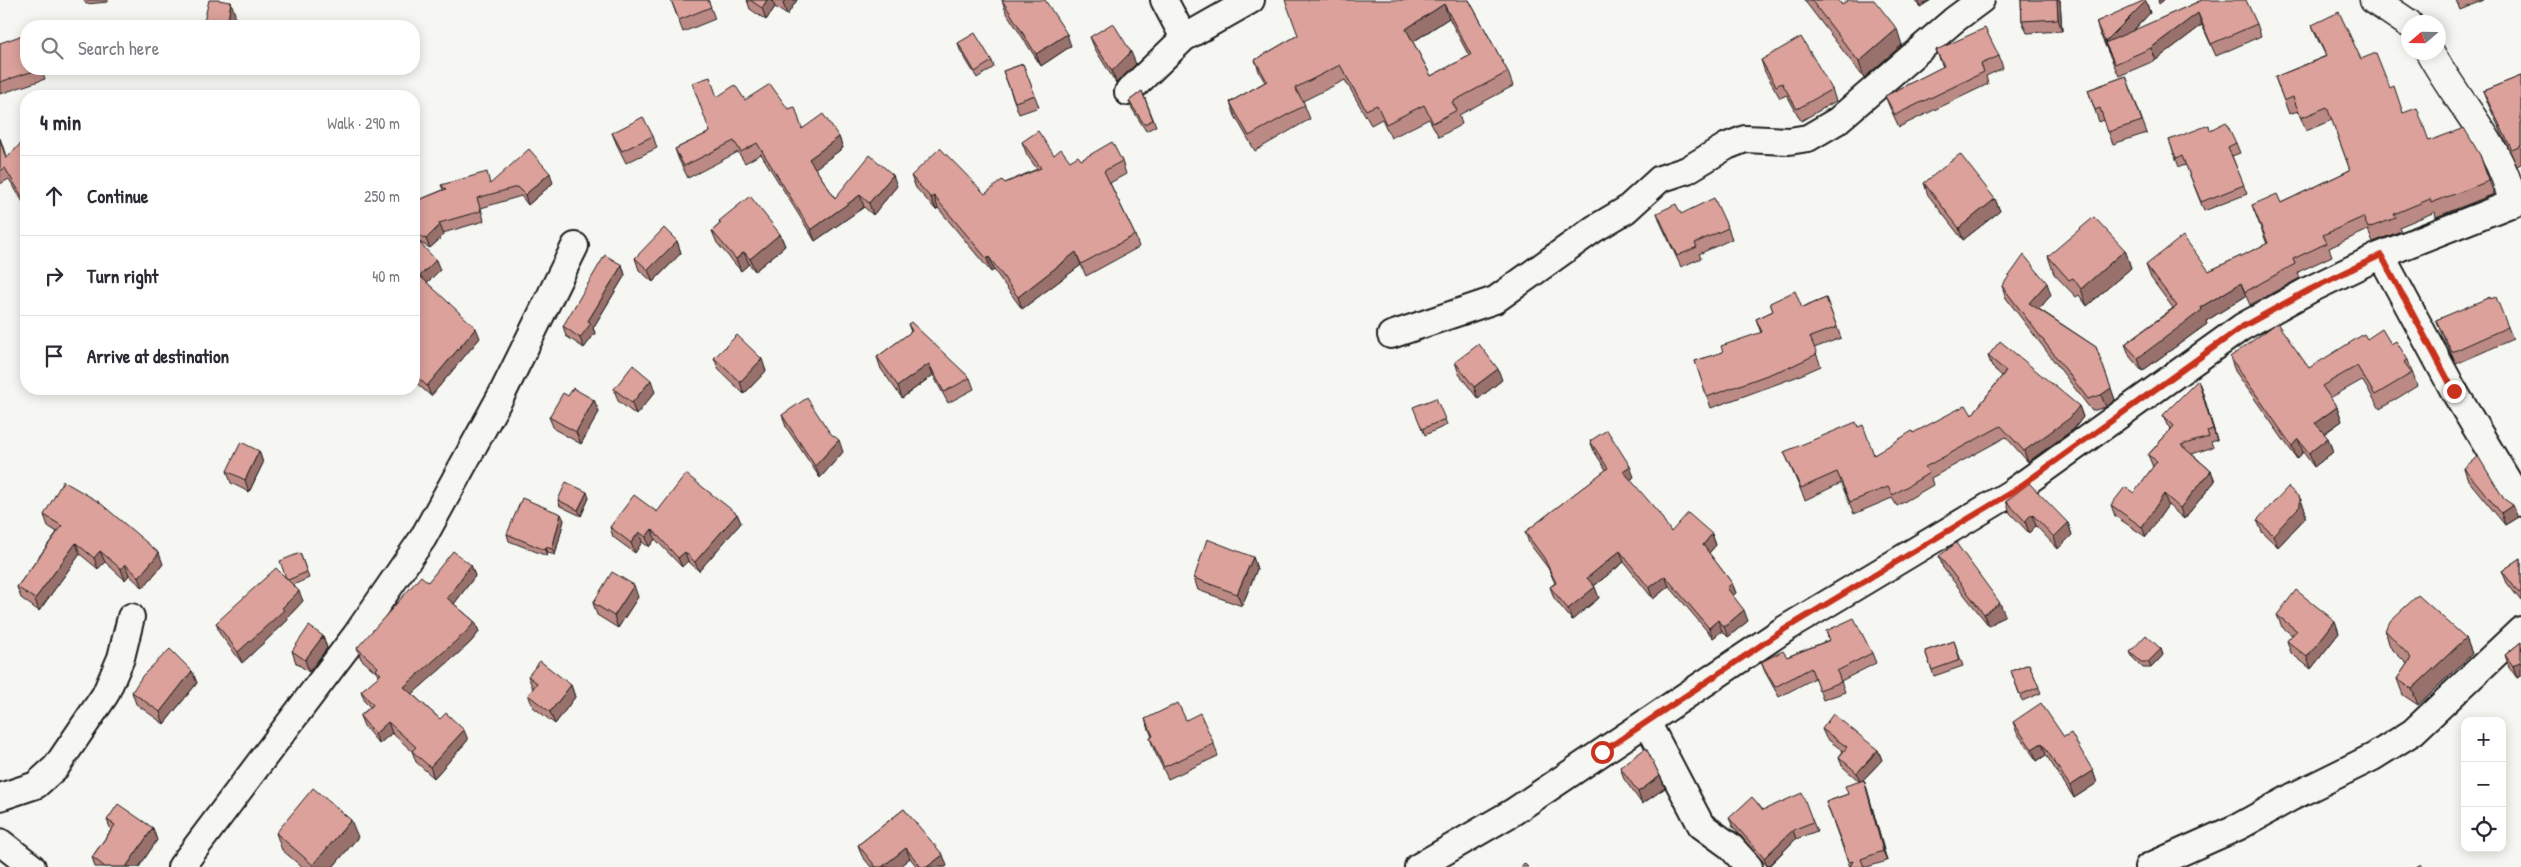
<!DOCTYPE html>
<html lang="en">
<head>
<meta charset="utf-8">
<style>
	body { margin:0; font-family:"Patrick Hand",sans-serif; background:#f7f7f7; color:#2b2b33 }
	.controls { position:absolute; right:15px; bottom:15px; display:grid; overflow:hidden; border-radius:10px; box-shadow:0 2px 12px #0003 }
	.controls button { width:45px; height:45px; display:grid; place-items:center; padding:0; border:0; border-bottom:1px solid #e1e1e2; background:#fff; color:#2b2b33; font:25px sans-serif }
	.compass { position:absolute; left:2401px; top:15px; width:45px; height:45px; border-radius:50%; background:#fff; box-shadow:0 2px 12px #0003; rotate:250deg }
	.stop { position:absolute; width:15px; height:15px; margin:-11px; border:4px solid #c8321e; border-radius:50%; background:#fff }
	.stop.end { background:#c8321e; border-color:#fff; box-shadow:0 1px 5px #0008 }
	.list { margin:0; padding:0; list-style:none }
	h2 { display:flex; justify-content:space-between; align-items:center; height:65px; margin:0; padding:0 20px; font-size:21px }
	h2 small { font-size:16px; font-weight:400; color:#7c7c81 }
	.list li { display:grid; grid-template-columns:32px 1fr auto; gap:15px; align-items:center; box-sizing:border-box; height:80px; padding:0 20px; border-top:1px solid #e1e1e2 }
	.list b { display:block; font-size:19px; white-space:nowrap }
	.list em { font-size:16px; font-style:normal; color:#7c7c81 }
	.icon { flex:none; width:28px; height:28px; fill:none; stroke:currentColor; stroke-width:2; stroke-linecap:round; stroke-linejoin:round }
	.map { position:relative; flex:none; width:2521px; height:867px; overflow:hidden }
	.search { position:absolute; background:#fff; box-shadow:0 2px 12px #0003; left:20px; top:20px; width:400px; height:55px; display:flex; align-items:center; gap:12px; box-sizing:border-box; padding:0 18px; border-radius:20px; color:#7c7c81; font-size:19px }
	.panel { position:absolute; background:#fff; box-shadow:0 2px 12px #0003; left:20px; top:90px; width:400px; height:305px; border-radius:20px }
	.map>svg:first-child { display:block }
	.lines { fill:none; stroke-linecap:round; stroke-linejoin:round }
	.minor-casing { stroke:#1c1c1c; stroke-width:30 }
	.tertiary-casing { stroke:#1c1c1c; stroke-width:31 }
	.minor { stroke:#f6f6f2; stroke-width:26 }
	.tertiary { stroke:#f6f6f2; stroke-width:28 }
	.wall { fill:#bc8a84; stroke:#1c1c1c; fill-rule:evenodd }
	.shaded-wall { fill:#99716c; stroke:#1c1c1c }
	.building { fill:#dba19a; stroke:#1c1c1c; fill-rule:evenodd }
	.route { stroke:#c8321e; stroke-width:6 }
</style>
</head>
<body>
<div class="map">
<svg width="2521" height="867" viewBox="0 0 2521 867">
	<rect width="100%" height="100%" fill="#f6f6f2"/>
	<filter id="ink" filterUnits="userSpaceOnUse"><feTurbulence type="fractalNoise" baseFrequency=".02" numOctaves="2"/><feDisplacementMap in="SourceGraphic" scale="10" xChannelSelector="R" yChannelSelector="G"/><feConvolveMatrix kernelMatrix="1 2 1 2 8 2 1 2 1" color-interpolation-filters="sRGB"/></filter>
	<g filter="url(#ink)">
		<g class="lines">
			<defs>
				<path id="minor" d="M 1164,0 L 1184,38
					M 1128,92 L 1184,38 L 1251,0
					M 2381,255 L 2454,391 L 2521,503
					M 1391,335 L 1495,300 L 1594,229 L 1626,210 L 1660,179 L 1687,170 L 1727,146 L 1745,139 L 1789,141 L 1808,138 L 1837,121 L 1954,20 L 1981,0
					M 1647,722 L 1701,825 L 1730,846 L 1749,867
					M 0,797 L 36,785 L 56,767 L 105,695 L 121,658 L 131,617
					M 0,842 L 32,867
					M 181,867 L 356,635 L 423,538 L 502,394 L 575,246
					M 1418,867 L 1513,812 L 1785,629 L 2011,493 L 2242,327 L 2309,290 L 2381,255 L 2513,203
					M 2148,867 L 2240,826 L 2292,797 L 2373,757 L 2413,732 L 2521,630"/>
				<path id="tertiary" d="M 2374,0 L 2408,23
					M 2430,52 C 2458,104 2501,145 2513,203 L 2521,200"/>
			</defs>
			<use href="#minor" class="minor-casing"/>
			<use href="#tertiary" class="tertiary-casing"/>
			<use href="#minor" class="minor"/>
			<use href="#tertiary" class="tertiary"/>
		</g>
		<path class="wall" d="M 84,0 L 108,0 L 108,2 L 86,4 Z
			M 671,0 L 708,0 L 715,19 L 683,32 Z
			M 747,0 L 797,0 L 787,15 L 775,7 L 766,20 L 750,9 Z
			M 1002,0 L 1071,46 L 1041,66 L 1006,12 Z
			M 1469,0 L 1508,72 L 1513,86 L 1459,115 L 1462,124 L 1439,137 L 1429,119 L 1391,138 L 1382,119 L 1371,125 L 1345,80 L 1303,101 L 1310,119 L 1255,151 L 1235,116 L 1230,102 L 1265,82 L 1260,74 L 1255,60 L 1298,35 ZM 1449,18 L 1469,56 L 1431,76 L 1413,42 Z
			M 1804,0 L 1838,0 L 1842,5 L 1902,45 L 1864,78 Z
			M 1914,0 L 1931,0 L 1920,7 Z
			M 2021,0 L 2060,0 L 2062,31 L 2027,33 L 2022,21 Z
			M 2202,0 L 2257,24 L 2261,36 L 2216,56 L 2202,25 L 2156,60 L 2119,76 L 2100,34 L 2096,22 L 2146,1 L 2150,13 L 2133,31 Z
			M 2456,0 L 2484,0 L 2460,10 Z
			M 2312,25 L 2361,59 L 2390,88 L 2403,113 L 2429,141 L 2480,155 L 2494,194 L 2436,217 L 2435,212 L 2399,227 L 2401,231 L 2373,242 L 2368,230 L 2329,248 L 2332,256 L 2298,272 L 2300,278 L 2250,305 L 2246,296 L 2206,321 L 2207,324 L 2142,371 L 2130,357 L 2125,344 L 2173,308 L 2151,278 L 2146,265 L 2209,271 L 2267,244 L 2252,205 L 2281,203 L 2350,170 L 2332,120 L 2306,131 L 2298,111 L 2289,114 L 2275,77 L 2326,56 L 2317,38 Z
			M 1090,37 L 1136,64 L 1116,83 L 1095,49 Z
			M 0,43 L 26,69 L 48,69 L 49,71 L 43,73 L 45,79 L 0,94 Z
			M 958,43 L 992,61 L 994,67 L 977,78 L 960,50 Z
			M 1936,50 L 1999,56 L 2003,68 L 1986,76 L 1988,84 L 1899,127 L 1890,108 L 1885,96 L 1943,67 Z
			M 1761,60 L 1832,89 L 1836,101 L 1801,121 L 1787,95 L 1780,98 L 1765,72 Z
			M 1023,64 L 1039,107 L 1019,114 L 1003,71 Z
			M 2126,76 L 2147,133 L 2113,144 L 2104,120 L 2099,122 L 2088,90 Z
			M 2521,76 L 2521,164 L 2517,166 L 2489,106 L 2483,91 Z
			M 1142,91 L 1156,126 L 1146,131 L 1131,107 L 1129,101 Z
			M 717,97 L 745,100 L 788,109 L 802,128 L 839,137 L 843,148 L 815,168 L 835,198 L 897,186 L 873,215 L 864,207 L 815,241 L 761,154 L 745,163 L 738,152 L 688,178 L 679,160 L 675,149 L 710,132 Z
			M 2210,130 L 2236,143 L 2240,153 L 2232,156 L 2247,194 L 2204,211 L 2186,165 L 2179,167 L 2169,140 Z
			M 612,133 L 653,136 L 657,148 L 626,163 L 617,145 Z
			M 0,138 L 7,159 L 26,138 L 26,207 L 9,179 L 0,184 Z
			M 1022,142 L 1070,161 L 1081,160 L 1122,161 L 1126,174 L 1110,183 L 1135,235 L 1139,247 L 1086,276 L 1081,265 L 1022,309 L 994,270 L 991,272 L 938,208 L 936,210 L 916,188 L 911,176 L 985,194 L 1005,183 L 1037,169 L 1027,155 Z
			M 553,183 L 528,205 L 521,196 L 481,208 L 484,221 L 443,233 L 444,235 L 430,248 L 419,242 L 440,270 L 427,283 L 480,338 L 431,396 L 414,381 L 414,202 L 443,190 L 441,185 Z
			M 1924,183 L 1995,199 L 2000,211 L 1963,240 L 1928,195 Z
			M 1657,213 L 1681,214 L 1728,228 L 1732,239 L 1699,254 L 1701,258 L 1681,267 L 1661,224 Z
			M 719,221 L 780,234 L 785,246 L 755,271 L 749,264 L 741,271 L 717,243 L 712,231 L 720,224 Z
			M 677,241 L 681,253 L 653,282 L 639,270 L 635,258 Z
			M 2125,250 L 2131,268 L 2087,306 L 2079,295 L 2076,297 L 2054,274 L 2048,256 Z
			M 622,265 L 625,275 L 593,328 L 595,333 L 584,348 L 566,336 L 563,326 Z
			M 2002,286 L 2051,295 L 2039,309 L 2096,347 L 2115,400 L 2106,407 L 2092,411 L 2006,298 Z
			M 1826,298 L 1841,338 L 1814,348 L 1821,366 L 1796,377 L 1711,408 L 1695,361 L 1723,352 L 1761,333 L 1756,319 L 1773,311 L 1770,303 L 1802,308 Z
			M 2490,299 L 2508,327 L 2513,339 L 2456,364 L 2441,332 L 2436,320 Z
			M 908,324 L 970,378 L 974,389 L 948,403 L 933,375 L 902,398 L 881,369 L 877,357 L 911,332 Z
			M 2391,344 L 2408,360 L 2417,386 L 2380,409 L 2362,380 L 2330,398 L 2337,407 L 2342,421 L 2324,434 L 2328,438 L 2333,452 L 2314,467 L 2303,452 L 2297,459 L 2235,371 L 2230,357 L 2309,368 Z
			M 1988,356 L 2079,406 L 2083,417 L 2074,429 L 2028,462 L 2006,437 L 1931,478 L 1933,485 L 1897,506 L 1892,498 L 1854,514 L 1841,483 L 1805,500 L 1789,463 L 1784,452 L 1858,427 L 1874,455 L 1913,433 L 1972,415 L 2002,376 L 1992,367 Z
			M 714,358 L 766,371 L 744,394 L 719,370 Z
			M 1455,362 L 1502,380 L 1478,399 L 1459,374 Z
			M 2198,380 L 2217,440 L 2211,442 L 2213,447 L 2192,454 L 2211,471 L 2215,481 L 2184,519 L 2168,505 L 2146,537 L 2115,516 L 2111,505 L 2134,493 L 2153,467 L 2148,455 L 2171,429 L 2167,425 L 2163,415 Z
			M 614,389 L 655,392 L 636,415 L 618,401 Z
			M 568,396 L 594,400 L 599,412 L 581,444 L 554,429 L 549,417 Z
			M 1416,413 L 1445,419 L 1447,425 L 1425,435 Z
			M 782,415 L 843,452 L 820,478 L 786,427 Z
			M 1590,441 L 1634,477 L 1630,480 L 1671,532 L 1712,534 L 1716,545 L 1709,553 L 1732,583 L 1736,593 L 1733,596 L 1748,621 L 1728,637 L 1722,631 L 1713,638 L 1669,586 L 1653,599 L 1624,562 L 1594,586 L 1599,598 L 1572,620 L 1554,598 L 1550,587 L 1555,583 L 1548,568 L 1529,543 L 1525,532 L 1606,470 L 1594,451 Z
			M 259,451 L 263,463 L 249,492 L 231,483 L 227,471 Z
			M 2464,468 L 2504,499 L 2518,517 L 2505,525 L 2468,480 Z
			M 589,498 L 581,516 L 560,506 L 558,500 Z
			M 2300,498 L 2305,510 L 2305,518 L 2278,547 L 2262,532 L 2257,520 Z
			M 2006,501 L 2068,523 L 2072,535 L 2058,549 L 2036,526 L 2029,533 L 2010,513 Z
			M 657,512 L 737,514 L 741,523 L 699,571 L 688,561 L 682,567 L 655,539 L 649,547 L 642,542 L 635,553 L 613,537 L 610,527 Z
			M 44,515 L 163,564 L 143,588 L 129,575 L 125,580 L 105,562 L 98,569 L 80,554 L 39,611 L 21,598 L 17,587 L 57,532 L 48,526 Z
			M 564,520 L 555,555 L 548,553 L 547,556 L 509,541 L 507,534 Z
			M 300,553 L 309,578 L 293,585 L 303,601 L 287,618 L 288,620 L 242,663 L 220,634 L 216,623 L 286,578 Z
			M 1939,556 L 2005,615 L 1989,626 L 1943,568 Z
			M 1253,557 L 1257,569 L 1242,606 L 1198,590 L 1194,578 Z
			M 2521,558 L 2521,601 L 2507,583 L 2502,571 Z
			M 471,565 L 475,576 L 454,604 L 475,622 L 479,632 L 470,643 L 412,694 L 440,719 L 468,740 L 434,778 L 416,762 L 412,751 L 392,733 L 379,744 L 364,726 L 360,716 L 370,707 L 365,702 L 361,691 L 379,677 L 378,674 L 361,659 L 357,648 Z
			M 638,597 L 618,628 L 597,615 L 593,603 Z
			M 2277,615 L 2335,621 L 2339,633 L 2311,669 L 2291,653 L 2287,641 L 2292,635 L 2282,627 Z
			M 2385,630 L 2466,638 L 2472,654 L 2418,705 L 2403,695 L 2397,679 L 2407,664 L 2390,647 Z
			M 1826,631 L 1872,653 L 1876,663 L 1841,681 L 1845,692 L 1823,700 L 1815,678 L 1779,697 L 1765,672 L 1761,662 L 1787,657 L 1829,640 Z
			M 323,636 L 327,648 L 309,672 L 296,663 L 292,651 Z
			M 1954,641 L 1963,666 L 1934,676 L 1925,651 Z
			M 2521,642 L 2521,676 L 2517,678 L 2509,667 L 2505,655 Z
			M 2161,649 L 2163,655 L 2151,668 L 2143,668 L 2133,658 L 2130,652 Z
			M 2029,664 L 2041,693 L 2022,701 L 2011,671 Z
			M 192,671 L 197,683 L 164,724 L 136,704 L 132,692 Z
			M 528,676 L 571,685 L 575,697 L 555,724 L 533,707 L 528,695 L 533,689 Z
			M 1145,719 L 1186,720 L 1214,744 L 1218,756 L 1168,779 L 1154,750 L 1150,738 L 1152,737 Z
			M 2013,722 L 2064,737 L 2093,771 L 2097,783 L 2074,798 L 2046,755 L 2037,761 L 2017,733 Z
			M 1822,729 L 1878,750 L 1882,760 L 1863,780 L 1867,789 L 1887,861 L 1867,867 L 1850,867 L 1826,802 L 1848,794 L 1859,781 L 1842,766 L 1839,757 L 1843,751 L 1826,738 Z
			M 1620,767 L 1660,776 L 1665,788 L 1642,804 L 1624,779 Z
			M 904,809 L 947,866 L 945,867 L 917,867 L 910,858 L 899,867 L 871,867 L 862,856 L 858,845 Z
			M 1763,810 L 1813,822 L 1817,831 L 1796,839 L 1768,867 L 1733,827 L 1729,818 Z
			M 107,820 L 157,840 L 139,867 L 95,867 L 92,857 L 111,830 Z
			M 276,833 L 358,837 L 333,867 L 302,867 L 282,850 Z"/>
		<path class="shaded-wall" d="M 767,0 L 772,0 L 775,7 L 766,20 L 762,8 Z
			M 785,0 L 797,0 L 787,15 L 783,3 Z
			M 1918,0 L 1931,0 L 1920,7 Z
			M 2057,0 L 2060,0 L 2062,31 L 2058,19 Z
			M 2158,0 L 2164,0 L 2159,4 Z
			M 2146,1 L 2150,13 L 2110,54 L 2105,43 L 2109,54 L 2105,42 Z
			M 231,2 L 235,14 L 233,26 L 227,26 Z
			M 1444,4 L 1449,18 L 1411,43 L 1406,29 Z
			M 2198,13 L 2202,25 L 2156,60 L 2151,48 Z
			M 1897,29 L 1902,45 L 1864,78 L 1859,62 Z
			M 1067,34 L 1071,46 L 1041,66 L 1036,54 Z
			M 1131,52 L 1136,64 L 1116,83 L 1112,71 Z
			M 839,137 L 843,148 L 813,170 L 809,159 Z
			M 550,173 L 553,183 L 528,205 L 525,195 Z
			M 893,175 L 897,186 L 873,215 L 869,203 Z
			M 860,195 L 864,207 L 815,241 L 811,230 Z
			M 934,196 L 938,208 L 936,210 L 931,198 Z
			M 1995,199 L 2000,211 L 1963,240 L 1959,228 Z
			M 440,225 L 444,235 L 430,248 L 426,239 Z
			M 780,234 L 785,246 L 755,271 L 750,259 Z
			M 677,241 L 681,253 L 653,282 L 648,270 Z
			M 2125,250 L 2131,268 L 2087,306 L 2081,289 Z
			M 744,252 L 749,264 L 741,271 L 736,259 Z
			M 1076,252 L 1081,265 L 1022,309 L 1018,297 Z
			M 989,257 L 994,270 L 991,272 L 987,259 Z
			M 436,260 L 440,270 L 424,286 L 420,276 Z
			M 622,265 L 625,275 L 593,328 L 595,333 L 584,348 L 580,338 L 588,321 Z
			M 2047,283 L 2051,295 L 2034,315 L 2029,303 Z
			M 2241,283 L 2246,296 L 2206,321 L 2207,324 L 2142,371 L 2138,358 L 2201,307 Z
			M 476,328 L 480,338 L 431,396 L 427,386 Z
			M 762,359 L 766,371 L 744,394 L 740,382 Z
			M 929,364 L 933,375 L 902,398 L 898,386 Z
			M 1498,369 L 1502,380 L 1478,399 L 1474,387 Z
			M 651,380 L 655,392 L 636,415 L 632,403 Z
			M 2198,380 L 2202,390 L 2217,440 L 2213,429 Z
			M 2111,388 L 2115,400 L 2106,407 L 2101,395 Z
			M 594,400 L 599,412 L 581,444 L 576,432 Z
			M 2079,406 L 2083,417 L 2074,429 L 2028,462 L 2024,451 Z
			M 2337,407 L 2342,421 L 2320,436 L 2315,423 Z
			M 2328,438 L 2333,452 L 2314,467 L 2309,453 Z
			M 2298,439 L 2303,452 L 2297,459 L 2292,446 Z
			M 839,440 L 843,452 L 820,478 L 815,466 Z
			M 259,451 L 263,463 L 249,492 L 245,480 Z
			M 1630,466 L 1634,477 L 1627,482 L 1623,471 Z
			M 2211,471 L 2215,481 L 2184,519 L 2180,508 Z
			M 587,492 L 589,498 L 581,516 L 578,510 Z
			M 2164,494 L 2168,505 L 2146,537 L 2142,527 Z
			M 2300,498 L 2305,510 L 2305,518 L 2278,547 L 2273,535 Z
			M 2513,505 L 2518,517 L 2505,525 L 2501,513 Z
			M 561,514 L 564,520 L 555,555 L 552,549 Z
			M 737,514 L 741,523 L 699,571 L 695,562 Z
			M 2032,514 L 2036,526 L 2029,533 L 2025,521 Z
			M 2068,523 L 2072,535 L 2058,549 L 2054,537 Z
			M 652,529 L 655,539 L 649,547 L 646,537 Z
			M 639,532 L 642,542 L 635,553 L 631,543 Z
			M 1712,534 L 1716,545 L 1707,555 L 1703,545 Z
			M 76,543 L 80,554 L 39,611 L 35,599 Z
			M 546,547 L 548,553 L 547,556 L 545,550 Z
			M 100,551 L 105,562 L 98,569 L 94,558 Z
			M 1620,551 L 1624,562 L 1591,588 L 1587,578 Z
			M 685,552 L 688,561 L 682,567 L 678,558 Z
			M 159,553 L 163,564 L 143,588 L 139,577 Z
			M 1253,557 L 1257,569 L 1242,606 L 1237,594 Z
			M 125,564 L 129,575 L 125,580 L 121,569 Z
			M 471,565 L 475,576 L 451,608 L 447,598 Z
			M 1665,576 L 1669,586 L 1653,599 L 1649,588 Z
			M 1732,583 L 1736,593 L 1731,598 L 1727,588 Z
			M 634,585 L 638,597 L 618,628 L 614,616 Z
			M 1595,587 L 1599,598 L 1572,620 L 1568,609 Z
			M 299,591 L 303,601 L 287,618 L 288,620 L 242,663 L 238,652 Z
			M 2000,603 L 2005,615 L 1989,626 L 1984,614 Z
			M 1744,610 L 1748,621 L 1728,637 L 1724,627 Z
			M 1718,620 L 1722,631 L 1713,638 L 1709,628 Z
			M 2335,621 L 2339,633 L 2311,669 L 2307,657 Z
			M 475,622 L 479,632 L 470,643 L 408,698 L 404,687 Z
			M 323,636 L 327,648 L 309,672 L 305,660 Z
			M 2466,638 L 2472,654 L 2418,705 L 2412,689 Z
			M 2161,649 L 2163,655 L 2151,668 L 2148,662 Z
			M 2521,661 L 2521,676 L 2517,678 L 2513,666 Z
			M 192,671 L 197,683 L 164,724 L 160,712 Z
			M 571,685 L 575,697 L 555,724 L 550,712 Z
			M 388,722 L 392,733 L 379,744 L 375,734 Z
			M 464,730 L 468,740 L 434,778 L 430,767 Z
			M 2042,743 L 2046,755 L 2037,761 L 2032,749 Z
			M 1878,750 L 1882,760 L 1860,783 L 1857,773 Z
			M 2093,771 L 2097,783 L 2074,798 L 2070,786 Z
			M 1660,776 L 1665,788 L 1642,804 L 1638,792 Z
			M 1864,780 L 1867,789 L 1887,861 L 1883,851 Z
			M 351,820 L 358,837 L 333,867 L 314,867 L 313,865 Z
			M 153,828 L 157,840 L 139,867 L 126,867 Z
			M 1793,830 L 1796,839 L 1767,867 L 1764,858 Z
			M 906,848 L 910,858 L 899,867 L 882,867 Z
			M 943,855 L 947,866 L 945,867 L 927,867 Z"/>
		<path class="building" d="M 209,0 L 218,0 L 231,2 L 227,26 L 203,26 Z
			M 671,0 L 708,0 L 711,7 L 679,20 Z
			M 750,0 L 767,0 L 762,8 Z
			M 778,0 L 785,0 L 783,3 Z
			M 1002,0 L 1045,0 L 1067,34 L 1036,54 Z
			M 1285,0 L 1469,0 L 1508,72 L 1452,102 L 1457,110 L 1433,123 L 1424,105 L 1386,124 L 1377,105 L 1366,110 L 1340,65 L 1295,88 L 1305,105 L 1249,136 L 1230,102 L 1267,81 L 1255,60 L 1298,35 ZM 1444,4 L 1471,55 L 1431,76 L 1406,29 Z
			M 1811,0 L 1838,0 L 1842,5 L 1848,0 L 1874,0 L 1897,29 L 1859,62 Z
			M 2021,0 L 2057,0 L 2058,19 L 2022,21 Z
			M 2145,0 L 2146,1 L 2105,42 L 2096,22 Z
			M 2202,0 L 2246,0 L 2257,24 L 2211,44 L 2198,13 L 2151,48 L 2115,64 L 2105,43 Z
			M 2339,12 L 2361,59 L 2376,53 L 2390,88 L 2394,86 L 2403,113 L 2417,108 L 2429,141 L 2464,128 L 2480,155 L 2489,181 L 2431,203 L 2430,199 L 2394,214 L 2396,218 L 2368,228 L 2363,217 L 2323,235 L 2327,243 L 2293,259 L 2295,264 L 2245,292 L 2241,283 L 2201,307 L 2202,310 L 2138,358 L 2125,344 L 2177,306 L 2146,265 L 2183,236 L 2209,271 L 2268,243 L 2252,205 L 2277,194 L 2281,203 L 2350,170 L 2327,107 L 2301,118 L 2293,97 L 2284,101 L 2275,77 L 2327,56 L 2312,25 Z
			M 1113,23 L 1131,52 L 1112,71 L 1090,37 Z
			M 1985,28 L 1999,56 L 1981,64 L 1984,72 L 1895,115 L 1885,96 L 1944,66 L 1936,50 Z
			M 975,33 L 992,61 L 975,72 L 958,43 Z
			M 26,34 L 26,69 L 40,69 L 0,82 L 0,43 Z
			M 1801,37 L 1832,89 L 1797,109 L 1782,83 L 1776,86 L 1761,60 Z
			M 1023,64 L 1035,95 L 1015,102 L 1003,71 Z
			M 2126,76 L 2142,121 L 2108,132 L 2100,108 L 2095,110 L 2088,90 Z
			M 2521,76 L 2521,146 L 2512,150 L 2483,91 Z
			M 710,77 L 717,97 L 735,85 L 745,100 L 770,84 L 788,109 L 795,107 L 802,129 L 823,114 L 839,137 L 809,159 L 835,198 L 870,155 L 893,175 L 869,203 L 860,195 L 811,230 L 757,143 L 741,152 L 734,141 L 684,166 L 675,149 L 710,132 L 692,83 Z
			M 1142,91 L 1153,120 L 1144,124 L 1129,101 Z
			M 643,117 L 653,136 L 622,151 L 612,133 Z
			M 2226,122 L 2236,143 L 2228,147 L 2244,185 L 2201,202 L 2182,156 L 2176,158 L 2169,140 L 2209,125 L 2210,130 Z
			M 1038,131 L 1054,155 L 1061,149 L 1070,161 L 1078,156 L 1081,160 L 1112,142 L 1122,161 L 1104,171 L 1135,235 L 1081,264 L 1076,252 L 1018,297 L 989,257 L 987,259 L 934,196 L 931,198 L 911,176 L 940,148 L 985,194 L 1002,180 L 1005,183 L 1041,168 L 1022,142 Z
			M 26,138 L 26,203 L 5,168 L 0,171 L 0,139 L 6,159 Z
			M 529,149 L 550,173 L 525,195 L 517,187 L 477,198 L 481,211 L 439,223 L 440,225 L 426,239 L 414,232 L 414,202 L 446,189 L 441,185 L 487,172 L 490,184 Z
			M 1960,154 L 1995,199 L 1959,228 L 1924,183 Z
			M 750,196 L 780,234 L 750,259 L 744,252 L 736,259 L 712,231 L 721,223 L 719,221 Z
			M 1714,198 L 1728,228 L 1695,243 L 1697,247 L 1677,256 L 1657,213 L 1676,204 L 1681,214 Z
			M 2094,217 L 2125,250 L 2081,289 L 2073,278 L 2069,280 L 2048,256 Z
			M 664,228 L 677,241 L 648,270 L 635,258 Z
			M 415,238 L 436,260 L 420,276 L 476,328 L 427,386 L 414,374 L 414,240 Z
			M 605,255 L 622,265 L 588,321 L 591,323 L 580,338 L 563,326 Z
			M 2024,255 L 2047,283 L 2029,303 L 2096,347 L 2111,388 L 2101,395 L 2088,399 L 2002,286 Z
			M 1795,291 L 1802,308 L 1826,298 L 1837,327 L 1810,337 L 1817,354 L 1792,366 L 1707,397 L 1695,361 L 1723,352 L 1721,346 L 1762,332 L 1756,319 L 1773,311 L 1770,303 Z
			M 2490,297 L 2490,299 L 2496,297 L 2508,327 L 2452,352 L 2436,320 Z
			M 911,322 L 970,378 L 944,392 L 929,364 L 898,386 L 877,357 L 912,331 L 908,324 Z
			M 2277,323 L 2309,368 L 2364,334 L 2367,339 L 2382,329 L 2391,344 L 2396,341 L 2408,360 L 2404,362 L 2412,373 L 2375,395 L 2357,366 L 2322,386 L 2337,407 L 2315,423 L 2328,438 L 2309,453 L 2298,439 L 2292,446 L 2230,357 Z
			M 737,335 L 762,359 L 740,382 L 714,358 Z
			M 2000,341 L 2079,406 L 2070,418 L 2024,451 L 2001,426 L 1925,467 L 1929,473 L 1893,495 L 1888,487 L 1850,502 L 1837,472 L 1801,488 L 1784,452 L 1856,422 L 1858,427 L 1863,425 L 1874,455 L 1912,431 L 1913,433 L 1966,405 L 1972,415 L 2006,371 L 1988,356 Z
			M 1479,344 L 1498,369 L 1474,387 L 1455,362 Z
			M 633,365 L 651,380 L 632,403 L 614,389 Z
			M 2198,380 L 2213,429 L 2207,431 L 2209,437 L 2181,445 L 2211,471 L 2180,508 L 2164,494 L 2142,527 L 2111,505 L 2125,487 L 2134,493 L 2157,461 L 2148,455 L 2174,426 L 2163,415 Z
			M 573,388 L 594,400 L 576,432 L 549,417 L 563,393 L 568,396 Z
			M 807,398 L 830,433 L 839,440 L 815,466 L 782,415 Z
			M 1436,398 L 1445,419 L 1422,429 L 1413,407 Z
			M 1607,430 L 1630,466 L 1623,471 L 1659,513 L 1671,532 L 1688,513 L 1712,534 L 1703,545 L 1732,583 L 1727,588 L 1744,610 L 1724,627 L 1718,620 L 1709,628 L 1665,576 L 1649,588 L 1620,551 L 1587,578 L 1595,587 L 1568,609 L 1550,587 L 1556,583 L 1544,558 L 1525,532 L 1608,468 L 1590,441 Z
			M 241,442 L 259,451 L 245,480 L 227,471 Z
			M 2478,456 L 2504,499 L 2513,505 L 2501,513 L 2464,468 Z
			M 686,474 L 737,514 L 695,562 L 685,552 L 678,558 L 652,529 L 646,537 L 639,532 L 631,543 L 610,527 L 634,495 L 657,512 Z
			M 63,481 L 99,502 L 159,553 L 139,577 L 125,564 L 121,569 L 100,551 L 94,558 L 76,543 L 35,599 L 17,587 L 62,526 L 44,515 Z
			M 566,482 L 587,492 L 578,510 L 558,500 Z
			M 2029,483 L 2068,523 L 2054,537 L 2032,514 L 2025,521 L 2006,501 Z
			M 2288,487 L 2300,498 L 2300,506 L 2273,535 L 2257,520 Z
			M 522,498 L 561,514 L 552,549 L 546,547 L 545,550 L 507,534 Z
			M 1207,539 L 1253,557 L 1237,594 L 1194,578 Z
			M 1956,543 L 2000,603 L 1984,614 L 1939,556 Z
			M 453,551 L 471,565 L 447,598 L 475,622 L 466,632 L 404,687 L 440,719 L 446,713 L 464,730 L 430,767 L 412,751 L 416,747 L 388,722 L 375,734 L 360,716 L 373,705 L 361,691 L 381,674 L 376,670 L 378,667 L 357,648 L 421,576 L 428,582 Z
			M 300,553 L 307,572 L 288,580 L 286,578 L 280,561 Z
			M 2521,558 L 2521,591 L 2519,593 L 2502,571 Z
			M 276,568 L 299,591 L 282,608 L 284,610 L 238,652 L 216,623 Z
			M 612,572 L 634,585 L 614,616 L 593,603 Z
			M 2296,590 L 2335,621 L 2307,657 L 2287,641 L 2296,630 L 2277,615 Z
			M 2418,595 L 2466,638 L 2412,689 L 2397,679 L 2411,658 L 2385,630 L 2391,620 Z
			M 1854,618 L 1872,653 L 1837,671 L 1841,682 L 1819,690 L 1811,668 L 1775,687 L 1761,662 L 1783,651 L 1787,657 L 1830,640 L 1826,631 Z
			M 309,626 L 323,636 L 305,660 L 292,651 Z
			M 2146,635 L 2161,649 L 2148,662 L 2141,662 L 2130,652 Z
			M 1954,641 L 1960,660 L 1932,670 L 1925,651 Z
			M 2521,642 L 2521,661 L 2513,666 L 2505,655 Z
			M 170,649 L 192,671 L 160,712 L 132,692 L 143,675 Z
			M 540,661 L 571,685 L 550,712 L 528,695 L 537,683 L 528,676 Z
			M 2029,664 L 2039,687 L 2020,695 L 2011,671 Z
			M 1178,703 L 1186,720 L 1200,713 L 1214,744 L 1164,767 L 1150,738 L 1153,736 L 1145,719 Z
			M 2041,703 L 2064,737 L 2071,733 L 2093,771 L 2070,786 L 2042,743 L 2032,749 L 2013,722 Z
			M 1833,714 L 1878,750 L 1857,773 L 1839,757 L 1847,747 L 1822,729 Z
			M 1646,748 L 1660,776 L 1638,792 L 1620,767 Z
			M 1864,780 L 1883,851 L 1861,859 L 1864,867 L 1850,867 L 1853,861 L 1849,862 L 1826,802 L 1848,794 L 1845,786 Z
			M 313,788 L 351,820 L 313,865 L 276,833 Z
			M 1802,793 L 1813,822 L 1793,830 L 1764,858 L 1729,818 L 1752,797 L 1763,810 Z
			M 118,804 L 153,828 L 126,867 L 105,867 L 92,857 L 115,825 L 107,820 Z
			M 904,809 L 943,855 L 927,867 L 921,867 L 906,848 L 882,867 L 876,867 L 858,845 Z
			M 1524,863 L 1528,867 L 1521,867 Z
			M 2421,864 L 2423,867 L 2416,867 Z"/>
	</g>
	<g class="lines" filter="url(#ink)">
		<path class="route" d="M 1602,752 L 1785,629 L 2011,493 L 2242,327 L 2309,290 L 2381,255 L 2454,391"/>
	</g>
</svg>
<div class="controls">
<button>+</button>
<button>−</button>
<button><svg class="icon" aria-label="locate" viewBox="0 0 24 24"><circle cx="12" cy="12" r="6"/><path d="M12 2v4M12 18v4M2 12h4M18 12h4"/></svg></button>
</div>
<svg class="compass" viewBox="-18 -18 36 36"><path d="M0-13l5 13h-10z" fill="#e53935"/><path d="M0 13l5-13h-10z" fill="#7c7c81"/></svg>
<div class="stop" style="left:1602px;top:752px"></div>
<div class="stop end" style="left:2454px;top:391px"></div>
<div class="search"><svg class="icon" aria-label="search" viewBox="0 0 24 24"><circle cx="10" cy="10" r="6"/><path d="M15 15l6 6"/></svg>Search here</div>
<section class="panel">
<h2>4 min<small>Walk · 290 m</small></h2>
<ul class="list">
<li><svg class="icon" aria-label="ahead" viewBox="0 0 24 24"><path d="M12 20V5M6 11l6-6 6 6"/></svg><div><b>Continue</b></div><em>250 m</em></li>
<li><svg class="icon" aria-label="right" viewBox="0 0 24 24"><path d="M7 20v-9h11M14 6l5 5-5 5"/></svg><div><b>Turn right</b></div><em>40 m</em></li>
<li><svg class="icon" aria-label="arrive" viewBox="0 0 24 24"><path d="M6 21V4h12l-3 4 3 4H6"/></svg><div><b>Arrive at destination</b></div></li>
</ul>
</section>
</div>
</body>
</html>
